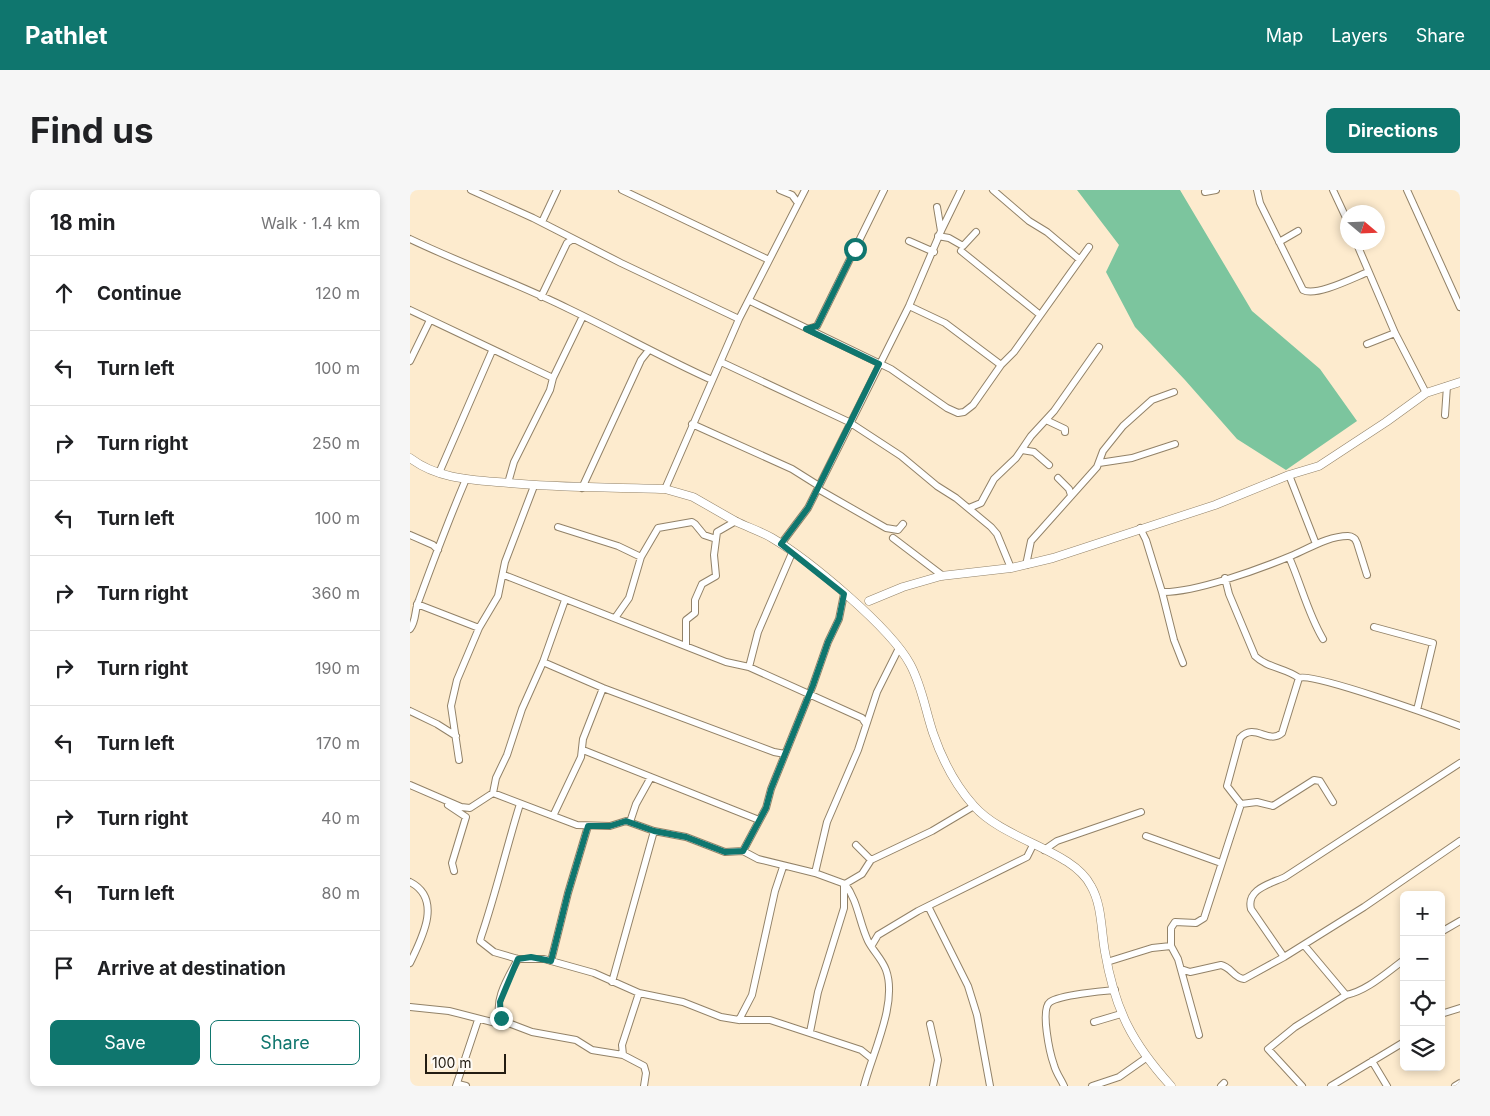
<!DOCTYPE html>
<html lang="en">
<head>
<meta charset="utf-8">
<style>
	body { margin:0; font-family:Inter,sans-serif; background:#f6f6f6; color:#202124 }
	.controls { position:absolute; right:15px; bottom:15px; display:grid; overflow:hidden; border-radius:8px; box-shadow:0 2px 8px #0003 }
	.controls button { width:45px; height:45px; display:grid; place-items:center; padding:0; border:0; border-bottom:1px solid #e0e0e0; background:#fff; color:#202124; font:25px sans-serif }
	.compass { position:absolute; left:930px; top:15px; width:45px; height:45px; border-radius:50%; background:#fff; box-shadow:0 2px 8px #0003; rotate:109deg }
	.scale { position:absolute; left:15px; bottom:12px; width:81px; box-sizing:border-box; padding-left:5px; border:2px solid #231c12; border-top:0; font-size:14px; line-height:18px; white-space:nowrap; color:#231c12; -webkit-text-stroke:4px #fefaf4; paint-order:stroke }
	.stop { position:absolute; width:15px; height:15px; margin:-11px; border:4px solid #0f766e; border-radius:50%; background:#fff }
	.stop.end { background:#0f766e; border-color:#fff; box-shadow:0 1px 5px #0008 }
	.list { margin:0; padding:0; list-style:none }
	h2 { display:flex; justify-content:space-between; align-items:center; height:65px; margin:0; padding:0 20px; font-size:21px }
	h2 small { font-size:16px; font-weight:400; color:#757577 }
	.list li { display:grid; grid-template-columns:32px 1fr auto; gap:15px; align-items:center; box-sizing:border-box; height:75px; padding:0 20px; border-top:1px solid #e0e0e0 }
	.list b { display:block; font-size:19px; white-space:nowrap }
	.list em { font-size:16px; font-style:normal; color:#757577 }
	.actions { display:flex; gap:10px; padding:15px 20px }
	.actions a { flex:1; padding:11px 0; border:1px solid #0f766e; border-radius:8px; text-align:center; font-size:18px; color:#0f766e }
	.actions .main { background:#0f766e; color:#fff }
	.icon { flex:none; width:28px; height:28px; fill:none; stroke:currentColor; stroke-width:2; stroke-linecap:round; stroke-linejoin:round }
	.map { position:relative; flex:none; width:1050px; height:896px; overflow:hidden; border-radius:8px }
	header { display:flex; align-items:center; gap:30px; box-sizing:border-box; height:70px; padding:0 25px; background:#0f766e; color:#fff }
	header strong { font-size:24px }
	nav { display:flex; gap:28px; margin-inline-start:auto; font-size:18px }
	.intro { display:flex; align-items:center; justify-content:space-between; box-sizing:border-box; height:120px; padding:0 30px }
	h1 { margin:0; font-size:35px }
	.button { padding:12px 22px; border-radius:8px; background:#0f766e; color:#fff; font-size:18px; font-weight:700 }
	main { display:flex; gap:30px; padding:0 30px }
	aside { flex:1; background:#fff; border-radius:8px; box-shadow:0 2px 8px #0003 }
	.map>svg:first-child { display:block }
	.forest { fill:#7cc59e }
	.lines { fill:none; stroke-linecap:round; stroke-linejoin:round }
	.minor-casing { stroke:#928268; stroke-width:8 }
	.tertiary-casing { stroke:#928268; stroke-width:9 }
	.minor { stroke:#fff; stroke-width:6 }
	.tertiary { stroke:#fff; stroke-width:8 }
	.route { stroke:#0f766e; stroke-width:6 }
</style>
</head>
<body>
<header>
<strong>Pathlet</strong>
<nav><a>Map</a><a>Layers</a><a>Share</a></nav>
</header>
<div class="intro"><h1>Find us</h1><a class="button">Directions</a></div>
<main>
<aside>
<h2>18 min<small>Walk · 1.4 km</small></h2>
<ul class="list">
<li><svg class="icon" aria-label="ahead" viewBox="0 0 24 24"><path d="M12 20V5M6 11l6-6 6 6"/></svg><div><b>Continue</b></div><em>120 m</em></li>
<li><svg class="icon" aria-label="left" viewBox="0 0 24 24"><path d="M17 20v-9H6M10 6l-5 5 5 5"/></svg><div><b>Turn left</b></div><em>100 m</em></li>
<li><svg class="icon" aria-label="right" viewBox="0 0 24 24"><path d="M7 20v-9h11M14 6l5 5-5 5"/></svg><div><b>Turn right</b></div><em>250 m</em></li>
<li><svg class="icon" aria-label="left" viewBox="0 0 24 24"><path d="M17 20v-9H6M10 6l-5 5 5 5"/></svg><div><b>Turn left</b></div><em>100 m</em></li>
<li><svg class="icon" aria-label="right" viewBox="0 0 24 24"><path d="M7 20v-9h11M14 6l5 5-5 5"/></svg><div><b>Turn right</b></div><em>360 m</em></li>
<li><svg class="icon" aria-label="right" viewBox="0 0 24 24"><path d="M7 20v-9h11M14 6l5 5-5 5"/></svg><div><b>Turn right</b></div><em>190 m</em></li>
<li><svg class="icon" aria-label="left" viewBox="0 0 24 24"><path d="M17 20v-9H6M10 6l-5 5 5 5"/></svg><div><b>Turn left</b></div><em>170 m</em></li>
<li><svg class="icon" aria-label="right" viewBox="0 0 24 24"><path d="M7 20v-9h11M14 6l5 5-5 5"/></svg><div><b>Turn right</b></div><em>40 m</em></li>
<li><svg class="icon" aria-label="left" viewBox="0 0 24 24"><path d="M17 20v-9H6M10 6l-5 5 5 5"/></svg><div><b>Turn left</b></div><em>80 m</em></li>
<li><svg class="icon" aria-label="arrive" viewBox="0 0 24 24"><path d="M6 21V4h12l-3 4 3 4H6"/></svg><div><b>Arrive at destination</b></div></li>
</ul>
<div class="actions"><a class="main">Save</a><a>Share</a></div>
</aside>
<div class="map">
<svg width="1050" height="896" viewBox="0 0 1050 896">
	<rect width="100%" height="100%" fill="#fdebce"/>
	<path class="forest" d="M 667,0 L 770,0 L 842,121 L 910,179 L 947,231 L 876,280 L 827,249 L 775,190 L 725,137 L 696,82 L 709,55 Z"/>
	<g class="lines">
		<defs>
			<path id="minor" d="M 61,0 L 123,28 L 211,73 L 329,129
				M 212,0 L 359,70
				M 370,0 L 382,5 L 388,13
				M 583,0 L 619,31 L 637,42 L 669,69
				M 847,0 L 850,13 L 893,100 C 906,107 943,88 958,82
				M 923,0 L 938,32
				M 997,0 L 1050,117
				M 795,2 L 806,0
				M 527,17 L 531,41
				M 132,32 L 147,0
				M 528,46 L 539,48 L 553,56 L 566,42
				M 0,49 C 52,74 107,93 159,119 C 207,142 253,168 302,190
				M 499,51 L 524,62
				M 869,52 L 888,41
				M 946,52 L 985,143 L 1016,203
				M 551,61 L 629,124
				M 131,107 L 157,53 L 163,49
				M 340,111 L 481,179 L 537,218 L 548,223 L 554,222 L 563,215 L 591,175 L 604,162 L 679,57
				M 499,116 L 535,133 L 591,175
				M 0,120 L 143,188 L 140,200 L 104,272 L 98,293
				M 398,139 L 407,136 L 474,0
				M 957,154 L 985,143
				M 0,171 L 20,130
				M 311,172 L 439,232 L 491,266 L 527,296 L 546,308 L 581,337 L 587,344 L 601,378
				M 143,188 L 173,126
				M 1035,225 L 1037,196
				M 636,230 L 655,239 L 655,242
				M 282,234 L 382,279 L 409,296
				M 612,260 L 624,262 L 639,275
				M 689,273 L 722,268 L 765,254
				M 29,283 L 82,161
				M 879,285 L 906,354
				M 648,288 L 659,299 L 661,305
				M 172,298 L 231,170 L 239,160
				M 255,299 L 329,129 L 395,0
				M 408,299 L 476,338 L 488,340 L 493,334
				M 559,318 L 571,313 L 584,289 L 606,268 L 621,246 L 644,221 L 689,157
				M 148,337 L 208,356 L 231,367
				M 730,338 L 736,350 L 752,402 C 784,403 850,379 881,366 C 898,359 918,346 938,346 C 942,346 942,347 945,349 L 947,353 L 957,385
				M 0,345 L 23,355 L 28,360
				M 483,348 L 533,386
				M 371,354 L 398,318 L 499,116 L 531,41 L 551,0
				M 879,367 C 891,394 898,424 913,449
				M 616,375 L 621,351 L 687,277 L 693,261 L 713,236 L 742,210 L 764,202
				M 94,385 L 316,472 L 339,477 L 452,528 L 456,534
				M 815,388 L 819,404 L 845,466 C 857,478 876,478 889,488
				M 752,402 L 764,450 L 773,473
				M 7,414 L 69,438
				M 205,428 L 219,408 L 231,367 L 248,338 L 282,332 L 285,334 L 294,345 L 306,349
				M 964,437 L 1023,453 L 1007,520
				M 0,439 C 7,430 4,420 9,410 C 24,369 39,329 56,289
				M 276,455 L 276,430 L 285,423 L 285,410 L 292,394 L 306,386 L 304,365 L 307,342 L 326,331
				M 133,472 L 193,498 L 364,562 L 375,564
				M 339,477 L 348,442 L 382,363
				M 889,488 C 902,482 1029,528 1050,536
				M 0,521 L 27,534 L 46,546
				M 173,560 L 349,630
				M 49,570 L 41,516 L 47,490 L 69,438 L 88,406 L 95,372 L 124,296
				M 1050,573 L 875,687 C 860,694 836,699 841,719 L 874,767 L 954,717 L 1050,651
				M 0,595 L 51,617 L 60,618 L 83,603 L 167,635 L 200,636 L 216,631 L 244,641 L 276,647 L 315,662 L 333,661 L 348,669 L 405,683 L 435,694 L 452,684 L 461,670 L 522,641 L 564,616
				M 83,603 L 86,588 L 97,565 L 112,519 L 133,472 L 155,410
				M 110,614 C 96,659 86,703 71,747 L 70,751 L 84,762 L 108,769 L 134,769 L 184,783 L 229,803 L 273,812 L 311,827 L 329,830 L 360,830 L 451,860 L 461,868
				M 831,614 L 817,596 L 830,548 C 845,532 858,555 872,543 L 889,488
				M 831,614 L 847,612 L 863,616 L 904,590 L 910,591 L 923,612
				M 38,615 L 56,627 L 42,673 L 44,681
				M 144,624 L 171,567 L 173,549 L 193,498
				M 220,632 L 226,614 L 241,587
				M 736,646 L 811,673
				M 446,655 L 461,670
				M 634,660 L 647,651 L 731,622
				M 333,661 L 356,618 L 361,599 L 403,495 L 418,452 L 429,429 L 434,404
				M 405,683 L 417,632 L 448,560 L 467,502 L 489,458
				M 0,692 C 33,709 12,748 0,773
				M 435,694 C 448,711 449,732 458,751 C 463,761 472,769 476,780 C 488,813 462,864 454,896
				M 518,716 L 558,796 L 567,825 L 580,896
				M 1031,742 L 1050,731
				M 462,755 L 468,745 L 508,721 L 617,667 L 623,655
				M 894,755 L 936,805 C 957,801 977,782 994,770
				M 108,769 C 100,784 80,815 93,831 L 122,842 L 166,850 L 182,860 L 213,865 L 234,876 L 236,883 L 234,896
				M 141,771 L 158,703 L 178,636
				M 697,772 L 742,758 L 761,756
				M 771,779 L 780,782 L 811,775 C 821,777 824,788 834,789 L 874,767
				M 202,792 L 244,641
				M 0,817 L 39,821 L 86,833 L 91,828
				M 1031,824 L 1050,818
				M 329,830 L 342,805 L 365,701 L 373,677
				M 684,832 L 711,824
				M 520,834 L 528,870 L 523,896
				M 400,842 L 408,802 L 434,718 L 434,695
				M 789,845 L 768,769 L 761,756 L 761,738 L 765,732 L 786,733 L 794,728 L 831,614
				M 213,865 L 212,855 L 229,803
				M 962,871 L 977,896
				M 48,894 L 56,896
				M 46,896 L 68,830
				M 654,896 C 651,889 646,883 644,875 C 640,864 630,819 640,812 C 650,805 692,801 705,800
				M 682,896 L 709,887 L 736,868
				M 811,896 L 814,893
				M 892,896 L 858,859 L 885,837 L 936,805
				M 921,896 L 994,852
				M 1045,896 L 1050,893"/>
			<path id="tertiary" d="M 0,268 C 29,290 64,290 99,293 C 151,298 203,297 255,299 L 283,307 C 297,315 311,323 325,331 C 337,337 350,341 362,348 C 399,370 480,437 500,474 C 512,496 515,519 523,543 C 532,569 545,595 564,616 C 595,651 663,660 681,696 C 692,715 691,740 695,762 C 705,820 722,853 761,896
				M 459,411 L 493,397 L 531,386 L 601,378 L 643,368 L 805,315 L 879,285 L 909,276 L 976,232 L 1016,203 L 1050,192"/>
		</defs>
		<use href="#minor" class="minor-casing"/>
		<use href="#tertiary" class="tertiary-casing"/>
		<use href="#minor" class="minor"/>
		<use href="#tertiary" class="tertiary"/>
	</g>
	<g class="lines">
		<path class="route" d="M 91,828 L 90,812 L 108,769 L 121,767 L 141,771 L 158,703 L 178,636 L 200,636 L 216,631 L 244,641 L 276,647 L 315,662 L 333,661 L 356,618 L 361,599 L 403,495 L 418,452 L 429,429 L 434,404 L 371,354 L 398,318 L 469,174 L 396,139 L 407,136 L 445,59"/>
	</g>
</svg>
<div class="controls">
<button>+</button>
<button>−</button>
<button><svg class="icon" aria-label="locate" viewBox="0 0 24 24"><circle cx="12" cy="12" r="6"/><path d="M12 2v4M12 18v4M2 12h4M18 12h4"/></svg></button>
<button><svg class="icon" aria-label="layers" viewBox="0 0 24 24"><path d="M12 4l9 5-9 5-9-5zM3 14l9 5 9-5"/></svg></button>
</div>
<svg class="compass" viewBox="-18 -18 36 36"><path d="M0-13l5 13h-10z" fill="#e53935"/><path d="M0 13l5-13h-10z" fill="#757577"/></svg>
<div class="scale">100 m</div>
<div class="stop" style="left:445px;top:59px"></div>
<div class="stop end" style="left:91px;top:828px"></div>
</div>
</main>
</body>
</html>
